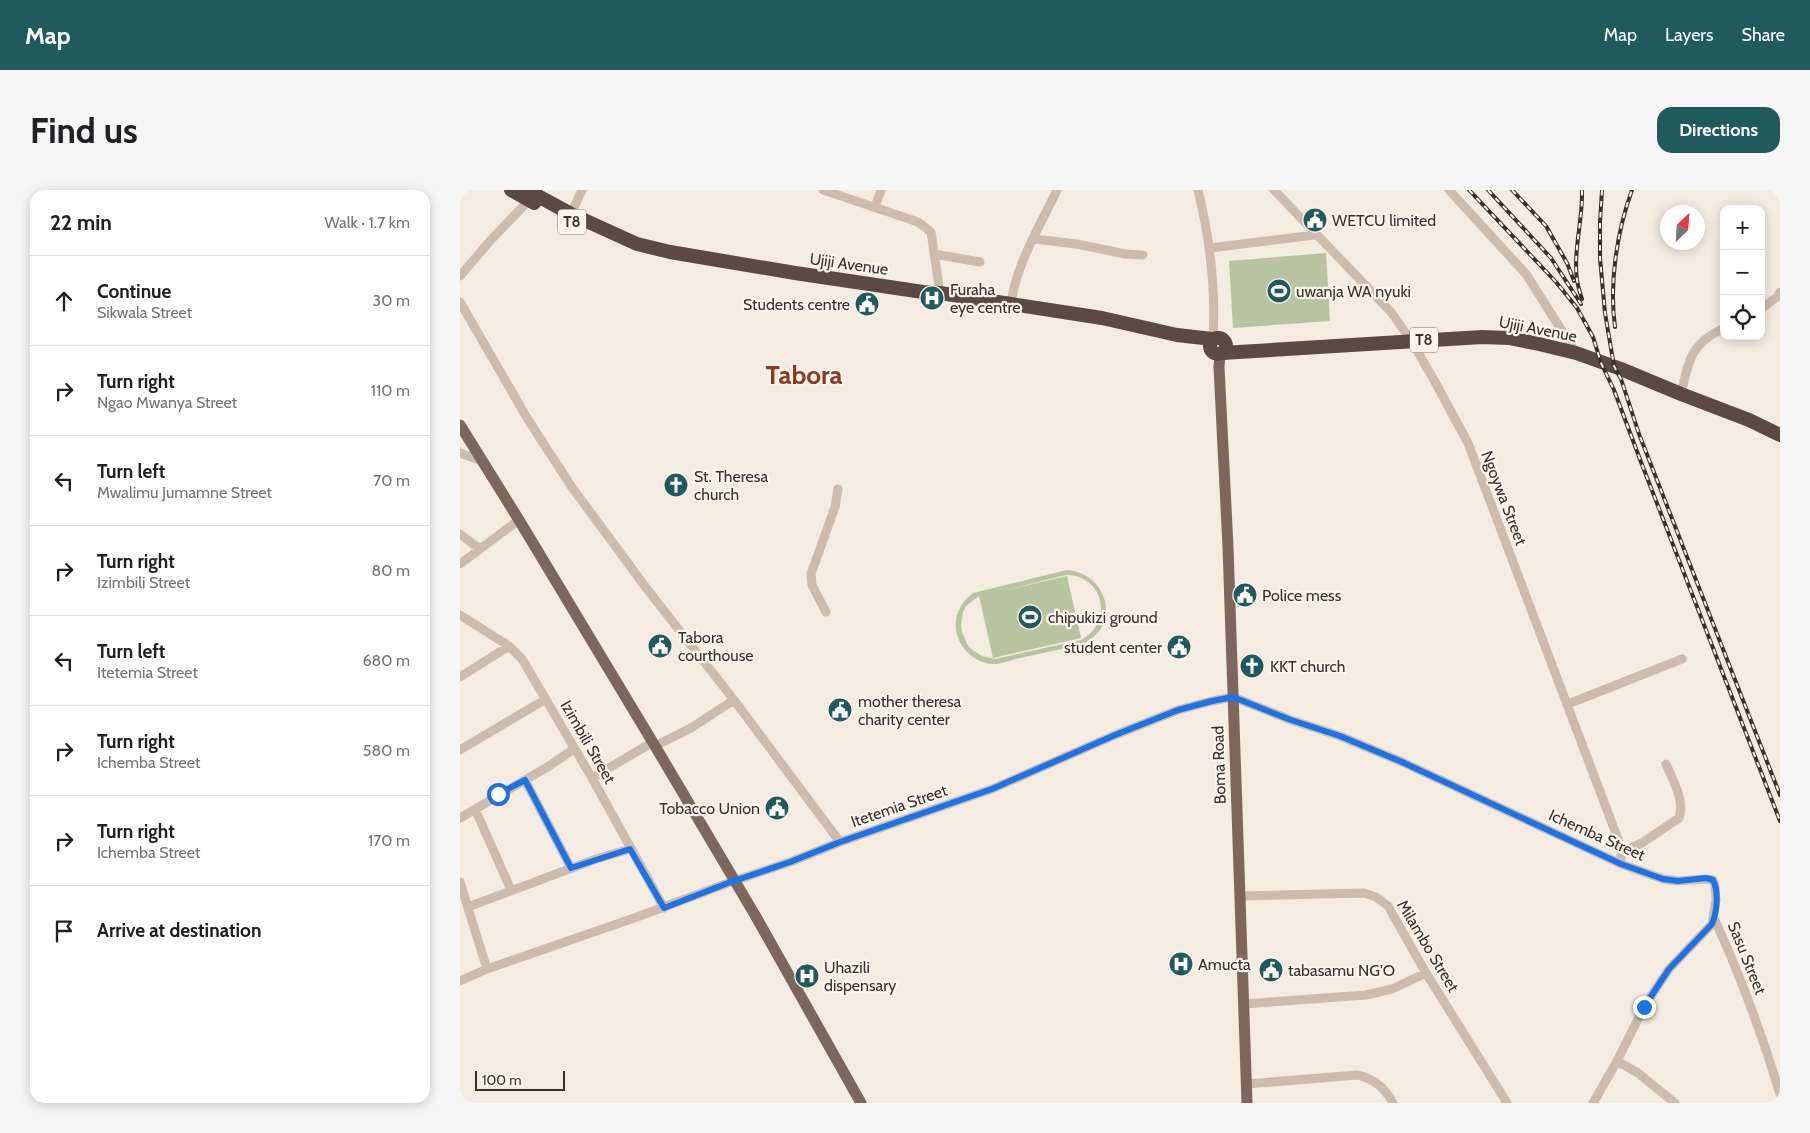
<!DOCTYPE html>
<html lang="en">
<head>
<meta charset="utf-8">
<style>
	body { margin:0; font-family:Cabin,sans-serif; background:#f6f6f6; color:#202124 }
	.controls { position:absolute; right:15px; top:15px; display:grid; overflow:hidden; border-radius:10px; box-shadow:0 2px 12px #0003 }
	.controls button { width:45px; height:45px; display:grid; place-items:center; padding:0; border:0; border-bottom:1px solid #e0e0e0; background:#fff; color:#202124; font:25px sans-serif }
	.compass { position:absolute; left:1200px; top:15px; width:45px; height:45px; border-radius:50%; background:#fff; box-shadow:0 2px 12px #0003; rotate:25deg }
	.scale { position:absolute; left:15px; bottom:12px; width:90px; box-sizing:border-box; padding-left:5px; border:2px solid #3b302b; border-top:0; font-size:14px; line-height:18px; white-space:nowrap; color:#3b302b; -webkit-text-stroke:4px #fbf5ee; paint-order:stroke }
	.stop { position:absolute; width:15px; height:15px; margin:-11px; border:4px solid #1a73e8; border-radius:50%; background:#fff }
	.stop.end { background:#1a73e8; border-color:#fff; box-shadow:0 1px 5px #0008 }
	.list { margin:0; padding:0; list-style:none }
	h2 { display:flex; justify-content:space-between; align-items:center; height:65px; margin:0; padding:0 20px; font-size:21px }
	h2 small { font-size:16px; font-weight:400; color:#757577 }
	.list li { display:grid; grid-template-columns:32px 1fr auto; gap:15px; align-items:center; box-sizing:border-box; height:90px; padding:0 20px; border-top:1px solid #e0e0e0 }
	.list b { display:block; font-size:19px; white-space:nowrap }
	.list p { margin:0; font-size:16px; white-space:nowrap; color:#757577 }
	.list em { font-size:16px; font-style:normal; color:#757577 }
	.icon { flex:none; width:28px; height:28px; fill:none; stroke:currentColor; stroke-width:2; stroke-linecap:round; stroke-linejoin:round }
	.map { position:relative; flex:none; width:1320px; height:913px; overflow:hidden; border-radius:15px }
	header { display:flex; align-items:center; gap:30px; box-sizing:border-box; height:70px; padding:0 25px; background:#1f5a5e; color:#fff }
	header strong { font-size:24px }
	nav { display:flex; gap:28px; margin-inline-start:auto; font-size:18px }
	.intro { display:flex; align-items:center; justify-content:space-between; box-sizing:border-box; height:120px; padding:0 30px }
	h1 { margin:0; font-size:35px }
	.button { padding:12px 22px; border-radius:15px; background:#1f5a5e; color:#fff; font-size:18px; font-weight:700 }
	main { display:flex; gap:30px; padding:0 30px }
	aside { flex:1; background:#fff; border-radius:15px; box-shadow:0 2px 12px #0003 }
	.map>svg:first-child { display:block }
	.garden { fill:#b8c4a0; fill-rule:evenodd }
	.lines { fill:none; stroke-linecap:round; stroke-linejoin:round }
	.minor { stroke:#cdbbac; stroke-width:9 }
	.major { stroke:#7d675c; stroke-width:11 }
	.highway { stroke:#5c4a42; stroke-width:14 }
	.rail-casing { stroke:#3b302b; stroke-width:4 }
	.rail { stroke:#fbf5ee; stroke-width:2; stroke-dasharray:5.5; stroke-linecap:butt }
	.route { stroke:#1a73e8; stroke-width:6 }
	.labels { text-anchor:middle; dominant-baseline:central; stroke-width:4.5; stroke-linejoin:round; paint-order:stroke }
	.shield { fill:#fbf5ee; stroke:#756b66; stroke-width:1 }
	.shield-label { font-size:15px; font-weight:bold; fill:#3b302b }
	.poi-label { font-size:16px; fill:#3b302b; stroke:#fbf5ee; text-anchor:start }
	.street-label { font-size:16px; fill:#3b302b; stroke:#fbf5ee }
	.town-label { font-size:26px; font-weight:bold; fill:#8c3b22; stroke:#fbf5ee }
</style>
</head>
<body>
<header>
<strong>Map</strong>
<nav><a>Map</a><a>Layers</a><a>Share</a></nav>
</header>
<div class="intro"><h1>Find us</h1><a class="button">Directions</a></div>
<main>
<aside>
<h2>22 min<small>Walk · 1.7 km</small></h2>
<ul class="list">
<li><svg class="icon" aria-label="ahead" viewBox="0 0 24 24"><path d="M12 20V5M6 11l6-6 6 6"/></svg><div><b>Continue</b><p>Sikwala Street</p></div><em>30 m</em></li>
<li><svg class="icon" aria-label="right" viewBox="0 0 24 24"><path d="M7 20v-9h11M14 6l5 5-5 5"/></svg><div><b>Turn right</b><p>Ngao Mwanya Street</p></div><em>110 m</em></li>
<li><svg class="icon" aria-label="left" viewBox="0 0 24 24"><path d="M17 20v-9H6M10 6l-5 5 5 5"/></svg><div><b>Turn left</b><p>Mwalimu Jumamne Street</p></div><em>70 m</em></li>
<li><svg class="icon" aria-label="right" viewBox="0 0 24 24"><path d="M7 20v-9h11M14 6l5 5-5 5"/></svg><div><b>Turn right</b><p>Izimbili Street</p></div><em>80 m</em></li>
<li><svg class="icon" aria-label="left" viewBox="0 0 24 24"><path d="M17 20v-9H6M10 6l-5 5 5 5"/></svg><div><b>Turn left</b><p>Itetemia Street</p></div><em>680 m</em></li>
<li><svg class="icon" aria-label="right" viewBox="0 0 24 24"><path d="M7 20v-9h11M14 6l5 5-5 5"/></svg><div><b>Turn right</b><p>Ichemba Street</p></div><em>580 m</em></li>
<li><svg class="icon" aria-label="right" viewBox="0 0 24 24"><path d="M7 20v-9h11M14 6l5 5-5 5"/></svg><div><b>Turn right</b><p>Ichemba Street</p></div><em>170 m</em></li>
<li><svg class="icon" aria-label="arrive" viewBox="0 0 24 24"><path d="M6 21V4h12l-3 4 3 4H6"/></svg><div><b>Arrive at destination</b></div></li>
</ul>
</aside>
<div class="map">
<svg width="1320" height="913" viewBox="0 0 1320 913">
	<rect width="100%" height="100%" fill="#f4ebe1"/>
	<path class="garden" d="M 866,63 L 870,131 L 773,138 L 769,71 Z
		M 607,380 C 650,384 662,439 620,455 C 600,459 580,464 560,468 C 551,470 542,474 533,474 C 514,473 499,458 496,440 C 494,425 501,412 513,403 ZM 606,385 C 644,385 654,432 621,450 L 535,469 L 522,466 L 511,459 L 507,454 L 502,442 L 501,435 L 503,422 L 506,416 L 519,406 L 533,468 L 621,448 L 607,386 L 538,402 Z"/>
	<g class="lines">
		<path class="minor" d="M 363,0 L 458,32 L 471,42 L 480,103
			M 738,0 C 750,49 756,98 753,149
			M 814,0 L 931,122 L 952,152 L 974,190 L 1008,253 L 1158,649 L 1161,662 L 1161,674
			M 989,0 L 1066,84 L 1116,163
			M 415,17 L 421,0
			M 108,30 L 122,0
			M 574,49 L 617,54 L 665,64 L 683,65
			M 750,58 L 855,45
			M 474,64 L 520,72
			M 0,86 L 29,52 L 72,7
			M 0,112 L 67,228 L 111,296 L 187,399 L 274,510 L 380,652
			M 551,115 C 555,76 580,36 597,0
			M 1301,119 L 1317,107 L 1320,102
			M 1221,204 C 1229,170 1230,154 1264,138
			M 0,263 L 22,271
			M 0,344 L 20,359
			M 0,374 L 59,330
			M 366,422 L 352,395 L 351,384 L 375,317 L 378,299
			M 0,425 L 49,456 L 62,469 L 132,588 L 204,718
			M 0,487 L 49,456
			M 1108,514 L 1222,469
			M 195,556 L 231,538 L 274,510
			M 0,560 L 86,509
			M 132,588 L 193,552
			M 65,590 L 111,678
			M 15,619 L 51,700
			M 0,628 L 89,576 L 114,559
			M 1161,662 L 1182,653 L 1219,628 C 1225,611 1213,590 1206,574
			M 0,692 L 27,779
			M 781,706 L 904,703 L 916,707 L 928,716 L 966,783 L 1047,913
			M 8,717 L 136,669 L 170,659
			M 1254,728 C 1280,785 1302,844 1320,904
			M 0,791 L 27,779 L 177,727 L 268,693 L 330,672 L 380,652 L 532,599 L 655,545 L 718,520 L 752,511 L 773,507 L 831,530 L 880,546 L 942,572 L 1161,674 L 1203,689 L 1218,691 L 1246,689 L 1253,690 L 1255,695 L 1256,710 L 1252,734 L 1209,779 L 1184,817 L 1157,871 L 1133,913
			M 784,814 L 906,805 L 932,799 L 966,783
			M 1157,871 L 1178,883 L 1215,913
			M 787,894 L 897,885 C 913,888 925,898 933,913"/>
		<path class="major" d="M 760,164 L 759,177 L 768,357 L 787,913
			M 0,235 L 59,330 L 195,556 L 295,725 L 401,913"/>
		<path class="highway" d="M 51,0 L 74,13
			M 67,0 L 111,24 L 177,54 L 210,62 L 335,83 L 463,102 L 480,103 L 642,128 L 717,145 L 752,149
			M750 156a8 8 0 1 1 16 0a8 8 0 1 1-16 0Z
			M 762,163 L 1022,147 L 1049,148 L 1079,154 L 1116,163 L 1161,179 L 1221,204 L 1289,230 L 1320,245"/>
		<defs>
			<path id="rail" d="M 1009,0 L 1096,92 L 1117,118 L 1133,147 L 1141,173 L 1154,200 L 1181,272 L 1320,631
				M 1028,0 L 1091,68 L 1121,114
				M 1052,0 L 1086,36 L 1107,73 L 1114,91
				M 1122,0 C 1123,30 1113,60 1117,90 C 1118,96 1120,103 1122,109
				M 1142,0 L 1140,32 L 1140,68 L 1145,123 L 1154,176 L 1161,189 L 1179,244 L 1320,605
				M 1155,137 C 1149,93 1157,41 1172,0"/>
		</defs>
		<use href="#rail" class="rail-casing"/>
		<use href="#rail" class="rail"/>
	</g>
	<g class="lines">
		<path class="route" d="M 38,604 L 65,590 L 111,678 L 170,659 L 204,718 L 268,693 L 330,672 L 380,652 L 532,599 L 655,545 L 718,520 L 752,511 L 773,507 L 831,530 L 880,546 L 942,572 L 1161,674 L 1203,689 L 1218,691 L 1246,688 L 1253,690 C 1259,702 1257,722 1252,734 L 1209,779 L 1184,817"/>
	</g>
	<defs>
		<symbol id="civic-disc" viewBox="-11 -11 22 22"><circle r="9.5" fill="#1f5a5e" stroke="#fbf5ee"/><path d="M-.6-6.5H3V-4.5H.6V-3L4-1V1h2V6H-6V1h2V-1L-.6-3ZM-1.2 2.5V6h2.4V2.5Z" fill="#fff"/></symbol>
		<symbol id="stadium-disc" viewBox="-11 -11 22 22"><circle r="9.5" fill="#1f5a5e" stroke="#fbf5ee"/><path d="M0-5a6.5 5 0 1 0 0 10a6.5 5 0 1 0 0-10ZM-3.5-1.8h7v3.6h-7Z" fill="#fff"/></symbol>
		<symbol id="hospital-disc" viewBox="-11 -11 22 22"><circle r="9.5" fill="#1f5a5e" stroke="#fbf5ee"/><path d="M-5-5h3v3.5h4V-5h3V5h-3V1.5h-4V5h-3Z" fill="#fff"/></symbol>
		<symbol id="church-disc" viewBox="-11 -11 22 22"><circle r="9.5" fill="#1f5a5e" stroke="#fbf5ee"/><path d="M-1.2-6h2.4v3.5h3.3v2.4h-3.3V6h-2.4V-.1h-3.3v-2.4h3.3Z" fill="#fff"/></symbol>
	</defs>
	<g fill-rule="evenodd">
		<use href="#civic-disc" x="841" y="16" width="28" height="28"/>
		<use href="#stadium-disc" x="805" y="87" width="28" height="28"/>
		<use href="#hospital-disc" x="458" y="94" width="28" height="28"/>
		<use href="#civic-disc" x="393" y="100" width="28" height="28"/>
		<use href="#church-disc" x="202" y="281" width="28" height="28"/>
		<use href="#civic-disc" x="771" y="391" width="28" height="28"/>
		<use href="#stadium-disc" x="556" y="413" width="28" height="28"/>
		<use href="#civic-disc" x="186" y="442" width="28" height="28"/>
		<use href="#civic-disc" x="705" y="443" width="28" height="28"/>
		<use href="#church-disc" x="778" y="462" width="28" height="28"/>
		<use href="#civic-disc" x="366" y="506" width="28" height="28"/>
		<use href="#civic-disc" x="303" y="604" width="28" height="28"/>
		<use href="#hospital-disc" x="707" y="760" width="28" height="28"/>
		<use href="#civic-disc" x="797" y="766" width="28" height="28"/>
		<use href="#hospital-disc" x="333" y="772" width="28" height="28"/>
	</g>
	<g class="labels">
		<g class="shield">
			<rect x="98" y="19.5" width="28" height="25" rx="4"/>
			<rect x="950" y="137.5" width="28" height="25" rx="4"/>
		</g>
		<g class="shield-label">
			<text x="112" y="32">T8</text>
			<text x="964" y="150">T8</text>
		</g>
		<g class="poi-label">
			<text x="872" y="30">WETCU limited</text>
			<text x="490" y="99">Furaha<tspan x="490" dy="18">eye centre</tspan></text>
			<text x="836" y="101">uwanja WA nyuki</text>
			<text x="390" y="114" text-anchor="end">Students centre</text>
			<text x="234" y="286">St. Theresa<tspan x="234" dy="18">church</tspan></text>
			<text x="802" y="405">Police mess</text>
			<text x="588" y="427">chipukizi ground</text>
			<text x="218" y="447">Tabora<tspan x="218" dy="18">courthouse</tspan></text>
			<text x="702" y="457" text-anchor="end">student center</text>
			<text x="810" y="476">KKT church</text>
			<text x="398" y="511">mother theresa<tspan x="398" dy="18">charity center</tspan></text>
			<text x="300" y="618" text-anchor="end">Tobacco Union</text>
			<text x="738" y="774">Amucta</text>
			<text x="364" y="777">Uhazili<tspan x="364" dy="18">dispensary</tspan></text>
			<text x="828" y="780">tabasamu NG'O</text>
		</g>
		<g class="street-label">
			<text transform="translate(389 74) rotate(8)">Ujiji Avenue</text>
			<text transform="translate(1078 139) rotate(11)">Ujiji Avenue</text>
			<text transform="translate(1044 308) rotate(69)">Ngoywa Street</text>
			<text transform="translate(128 552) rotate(60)">Izimbili Street</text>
			<text transform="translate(759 575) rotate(-92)">Boma Road</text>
			<text transform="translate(439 616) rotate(-19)">Itetemia Street</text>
			<text transform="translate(1137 645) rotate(24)">Ichemba Street</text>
			<text transform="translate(968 756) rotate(59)">Milambo Street</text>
			<text transform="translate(1287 768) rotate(68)">Sasu Street</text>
		</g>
		<g class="town-label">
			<text x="344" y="185">Tabora</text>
		</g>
	</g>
</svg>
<div class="controls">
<button>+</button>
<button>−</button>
<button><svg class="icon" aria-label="locate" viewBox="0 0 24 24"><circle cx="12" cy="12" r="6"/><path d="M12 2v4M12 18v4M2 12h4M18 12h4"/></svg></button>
</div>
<svg class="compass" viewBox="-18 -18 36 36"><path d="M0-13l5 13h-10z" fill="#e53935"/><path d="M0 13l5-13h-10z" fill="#757577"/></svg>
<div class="scale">100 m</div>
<div class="stop" style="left:38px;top:604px"></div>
<div class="stop end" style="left:1184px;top:817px"></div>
</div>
</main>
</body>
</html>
